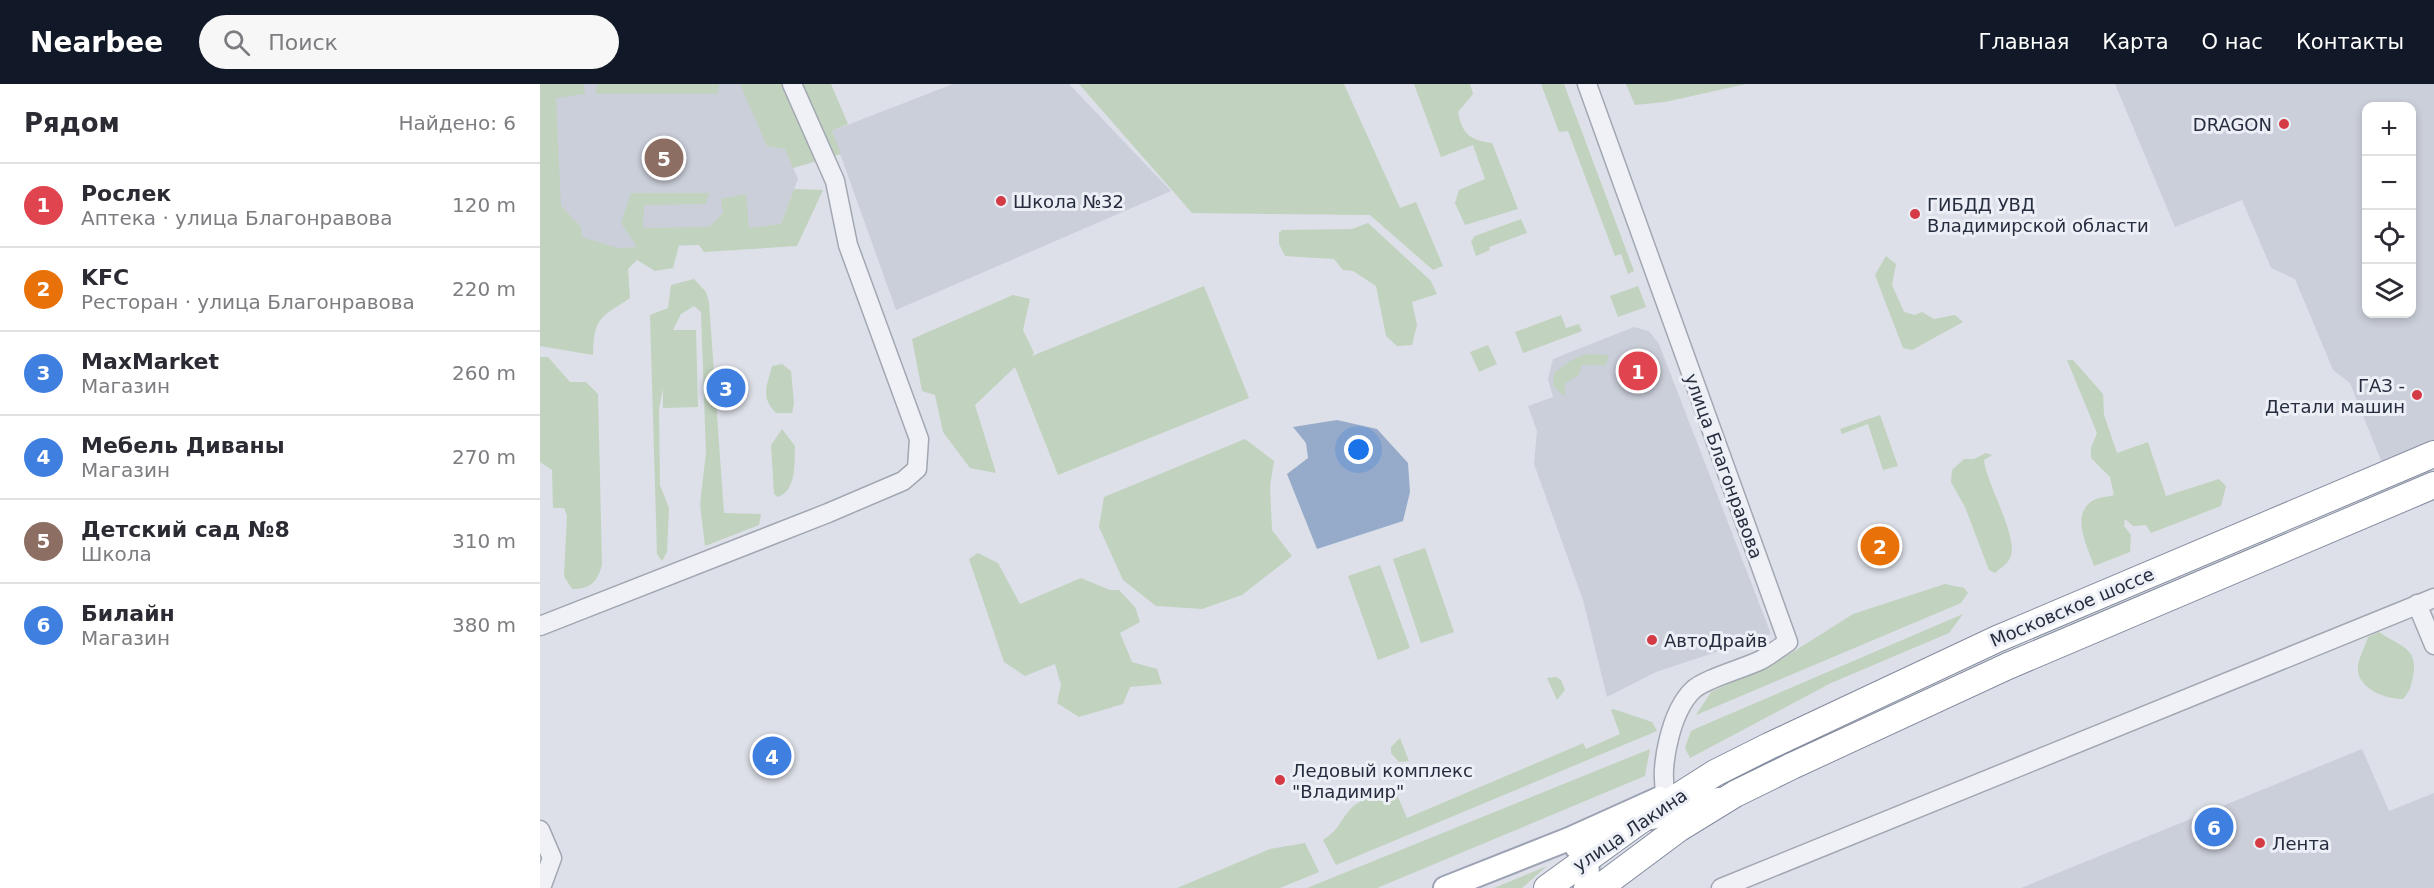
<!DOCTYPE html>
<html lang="ru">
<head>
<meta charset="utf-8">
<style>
	body { margin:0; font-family:"DejaVu Sans",sans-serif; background:#f7f7f7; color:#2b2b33 }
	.controls { position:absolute; right:18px; top:18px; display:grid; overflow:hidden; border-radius:12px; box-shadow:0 3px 9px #0003 }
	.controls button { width:54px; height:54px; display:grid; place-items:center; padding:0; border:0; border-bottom:2px solid #e1e1e2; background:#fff; color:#2b2b33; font:30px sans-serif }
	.you { position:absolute; left:819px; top:366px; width:21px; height:21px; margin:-15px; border:4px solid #fff; border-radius:50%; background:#1a73e8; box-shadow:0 0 0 9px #1a73e833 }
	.badge { display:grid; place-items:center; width:39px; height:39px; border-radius:50%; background:#111827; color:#fff; font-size:20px; font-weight:700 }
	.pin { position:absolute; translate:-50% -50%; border:3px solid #fff; box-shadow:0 2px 6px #0006 }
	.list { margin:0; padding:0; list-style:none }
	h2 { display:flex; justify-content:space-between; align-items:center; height:78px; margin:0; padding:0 24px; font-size:26px }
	h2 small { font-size:20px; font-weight:400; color:#7c7c81 }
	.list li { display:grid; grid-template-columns:39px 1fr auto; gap:18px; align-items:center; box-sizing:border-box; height:84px; padding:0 24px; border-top:2px solid #e1e1e2 }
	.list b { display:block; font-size:22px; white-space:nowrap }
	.list p { margin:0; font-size:20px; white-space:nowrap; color:#7c7c81 }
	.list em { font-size:20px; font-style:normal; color:#7c7c81 }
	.icon { flex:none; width:33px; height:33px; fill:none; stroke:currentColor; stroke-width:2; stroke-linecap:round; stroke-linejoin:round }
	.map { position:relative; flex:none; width:1894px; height:804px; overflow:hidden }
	header { display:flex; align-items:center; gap:36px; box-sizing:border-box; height:84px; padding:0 30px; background:#111827; color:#fff }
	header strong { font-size:28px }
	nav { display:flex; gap:33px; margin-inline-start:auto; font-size:21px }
	.search { width:420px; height:54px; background:#f7f7f7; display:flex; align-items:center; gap:15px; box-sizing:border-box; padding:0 21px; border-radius:33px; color:#7c7c81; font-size:22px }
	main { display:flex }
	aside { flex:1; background:#fff }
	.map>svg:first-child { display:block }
	.built { fill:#cbcfda; fill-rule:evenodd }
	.green { fill:#c1d2be }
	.water { fill:#96abca }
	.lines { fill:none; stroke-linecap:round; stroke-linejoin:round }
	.minor-casing { stroke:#a2a7b2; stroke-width:21 }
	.major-casing { stroke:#9ca3b4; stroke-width:26 }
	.highway-casing { stroke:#848c9f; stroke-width:28 }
	.minor { stroke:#f0f1f6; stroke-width:18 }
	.major { stroke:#fff; stroke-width:22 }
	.highway { stroke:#fff; stroke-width:26 }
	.poi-dot { fill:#d43b45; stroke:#eceff5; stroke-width:2 }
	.labels { text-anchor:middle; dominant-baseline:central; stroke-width:6; stroke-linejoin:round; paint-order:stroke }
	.poi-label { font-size:18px; fill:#262d3f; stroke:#eceff5; text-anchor:start }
	.street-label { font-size:18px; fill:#262d3f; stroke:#eceff5 }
</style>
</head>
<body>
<header>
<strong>Nearbee</strong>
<div class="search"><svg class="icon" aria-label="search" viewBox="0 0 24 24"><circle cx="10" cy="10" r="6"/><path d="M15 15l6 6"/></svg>Поиск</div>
<nav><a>Главная</a><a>Карта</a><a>О нас</a><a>Контакты</a></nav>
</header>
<main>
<aside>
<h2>Рядом<small>Найдено: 6</small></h2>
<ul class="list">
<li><span class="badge" style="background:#e0444e">1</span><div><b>Рослек</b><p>Аптека · улица Благонравова</p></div><em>120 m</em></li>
<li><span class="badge" style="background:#e8710a">2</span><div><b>KFC</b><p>Ресторан · улица Благонравова</p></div><em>220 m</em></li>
<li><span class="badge" style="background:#3f7fe0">3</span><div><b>MaxMarket</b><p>Магазин</p></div><em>260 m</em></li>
<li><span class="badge" style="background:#3f7fe0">4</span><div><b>Мебель Диваны</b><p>Магазин</p></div><em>270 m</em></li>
<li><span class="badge" style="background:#8d6e63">5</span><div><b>Детский сад №8</b><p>Школа</p></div><em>310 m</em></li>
<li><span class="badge" style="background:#3f7fe0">6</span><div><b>Билайн</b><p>Магазин</p></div><em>380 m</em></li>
</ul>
</aside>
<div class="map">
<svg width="1894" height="804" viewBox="0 0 1894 804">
	<rect width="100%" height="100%" fill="#dde0e8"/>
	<path class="built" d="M 0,0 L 217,0 L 258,95 L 234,158 L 1,167 Z
		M 413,0 L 529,0 L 631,107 L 356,226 L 292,47 Z
		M 1575,0 L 1894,0 L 1894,357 L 1842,379 L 1810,299 L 1793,286 L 1755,195 L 1731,184 L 1702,116 L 1635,143 ZM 1826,22 L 1872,22 L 1872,230 L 1826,230 Z
		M 1094,243 L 1109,247 L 1119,260 L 1231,550 L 1116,588 L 1067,613 L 1043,516 L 994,380 L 997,347 L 988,322 L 1013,313 L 1008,295 L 1013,275 Z
		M 1822,665 L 1849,727 L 1894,709 L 1894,804 L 1481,804 Z"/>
	<path class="green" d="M 0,0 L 44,0 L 45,10 L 16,14 L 21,122 L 41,143 L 42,153 L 78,164 L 97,163 L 81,139 L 91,109 L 169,109 L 166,120 L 104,121 L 103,144 L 169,143 L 183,129 L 181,115 L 206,110 L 209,144 L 241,140 L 254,105 L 283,106 L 257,162 L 164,168 L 159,161 L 139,161 L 133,184 L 115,187 L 97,176 L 88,185 L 90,214 C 60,234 54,233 53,271 L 0,262 Z
		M 57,0 L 179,0 L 178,10 L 56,10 Z
		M 200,0 L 291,0 L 308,40 L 292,47 L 301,70 L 253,84 L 245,65 L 227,62 Z
		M 539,0 L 804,0 L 860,124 L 876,118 L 903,182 L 893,186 L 830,131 L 652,129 Z
		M 874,0 L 930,0 L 933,10 L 918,28 C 922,50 930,56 952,59 L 978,125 L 925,141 L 915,119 L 919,106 L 945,95 L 933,61 L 901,73 Z
		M 1001,0 L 1024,0 L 1094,187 L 1088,190 L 1081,170 L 1075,172 L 1028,47 L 1019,48 Z
		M 1086,0 L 1206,0 L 1125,18 L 1095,21 Z
		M 981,135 L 987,149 L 949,163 L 950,166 L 936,172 L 931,157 L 935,152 Z
		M 828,139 L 891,197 L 897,210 L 872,218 L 877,241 L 872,261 L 857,262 L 846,252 L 836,202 L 813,187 L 803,186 L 794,175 L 745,172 L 739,160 L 739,149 L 742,146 L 812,145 Z
		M 1346,172 L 1356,180 L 1352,201 L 1364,228 L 1375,231 L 1382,228 L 1394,235 L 1415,231 L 1423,238 L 1372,266 L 1363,264 L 1335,191 Z
		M 154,195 L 166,208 L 169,218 L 184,429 L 221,430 L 219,441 L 165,462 L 160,420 L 166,369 L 161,228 L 154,222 L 141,230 L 133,246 L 156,246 L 158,323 L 123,324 L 123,304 L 119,325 L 120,401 L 129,424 L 127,468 L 122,477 L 117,470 L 110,231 L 128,224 L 131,201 Z
		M 664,202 L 709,314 L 518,391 L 475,283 L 435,321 L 456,389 L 430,384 L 403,348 L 395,311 L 382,307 L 372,255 L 473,211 L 490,215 L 483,246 L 494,269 L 492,272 Z
		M 1098,202 L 1106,223 L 1078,233 L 1070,212 Z
		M 1021,231 L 1026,244 L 1039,240 L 1042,247 L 983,269 L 975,248 Z
		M 948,261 L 957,280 L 939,288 L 930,268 Z
		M 1046,270 L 1069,271 L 1066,281 L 1042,281 L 1038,292 L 1025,299 L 1025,313 L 1013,302 L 1014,289 L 1030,277 Z
		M 0,273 L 8,273 L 30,298 L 46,298 L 58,310 L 62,481 C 57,499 50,505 32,505 L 24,492 L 27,432 L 24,424 L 13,424 L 12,386 L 0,378 Z
		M 1527,276 L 1533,276 L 1563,310 L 1564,331 L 1577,369 L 1608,358 L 1626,412 L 1679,395 L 1686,402 L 1681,422 L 1611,449 L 1606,441 L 1593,442 L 1585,435 L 1584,442 L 1591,451 L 1590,468 L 1554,482 C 1548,463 1530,432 1552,417 C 1557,413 1568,413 1574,411 L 1570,393 L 1551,374 L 1551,364 L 1557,349 Z
		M 242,280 L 251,287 L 254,319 L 252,329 L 236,329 C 220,312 227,303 232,282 Z
		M 1340,331 L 1358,382 L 1343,386 L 1328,340 L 1302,350 L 1300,345 Z
		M 242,345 L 255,362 C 254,379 257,406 238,413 L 234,410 L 231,361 Z
		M 705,355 L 734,377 L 730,402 L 732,446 L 752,472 L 702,511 L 662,525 L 616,522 L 583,496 L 559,443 L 564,413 Z
		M 1446,369 L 1452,371 L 1444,376 C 1446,400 1482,458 1469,476 C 1466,481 1459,485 1455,489 L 1449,486 L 1425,423 L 1411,398 L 1412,386 L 1424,375 L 1434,375 Z
		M 885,464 L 914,548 L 881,559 L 853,475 Z
		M 438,469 L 458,479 L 480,520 L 541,494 L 570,506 L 579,506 L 595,523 L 600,538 L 580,549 L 592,578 L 617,585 L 622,600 L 590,603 L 583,620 L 539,633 L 517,619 L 521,601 L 515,580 L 485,592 L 464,578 L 429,475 Z
		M 840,481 L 870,564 L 838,576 L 808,492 Z
		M 1405,500 L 1424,504 L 1428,509 L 1421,519 L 1156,631 L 1171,608 L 1242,575 L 1313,530 Z
		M 1423,530 L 1409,549 L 1291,599 L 1150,674 L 1145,664 L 1151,647 L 1157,644 Z
		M 1839,548 C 1861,563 1879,564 1873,593 C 1871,602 1870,607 1863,615 C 1845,615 1815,604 1818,581 C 1820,572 1825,562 1828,553 Z
		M 1016,593 L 1021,596 L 1025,606 L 1017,616 L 1007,594 Z
		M 1073,625 L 1112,638 L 1117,647 L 796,781 L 783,756 C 799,745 797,742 808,728 C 818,715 838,710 854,704 L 867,734 L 1039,661 L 1043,659 L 1046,665 L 1080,650 L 1071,626 Z
		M 860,654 L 869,677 L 859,678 L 851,669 L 851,663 Z
		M 1110,665 L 1105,692 L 837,804 L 767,804 Z
		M 765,759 L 779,788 L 740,804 L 637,804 L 730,765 Z
		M 1007,782 L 982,804 L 954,804 Z"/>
	<path class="water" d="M 797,336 L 837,345 L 868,379 L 870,408 L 863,437 L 777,465 L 747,390 L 768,374 L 766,359 L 753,343 Z"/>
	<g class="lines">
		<defs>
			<path id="minor" d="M 1047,0 L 1248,558 C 1239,564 1230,571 1221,576 C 1205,584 1164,595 1153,606 C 1131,627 1119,683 1126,711
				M 1877,520 L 1894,561
				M 0,542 L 288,429 L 363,397 L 377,385 L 379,355 L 308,161 L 295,97 L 252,0
				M 0,746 L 12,774 L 1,804
				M 1181,804 L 1894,514"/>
			<path id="major" d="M 1112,734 L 1178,715
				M 1037,764 C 1050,774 1049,790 1045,804
				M 905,804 L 1029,755 L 1120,714"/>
			<path id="highway" d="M 1007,804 L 1098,738 L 1175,689 L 1229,662 L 1457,555 L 1894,370
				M 1059,804 L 1138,745 L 1195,710 L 1252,682 L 1468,582 L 1894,401"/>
		</defs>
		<use href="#minor" class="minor-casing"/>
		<use href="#major" class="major-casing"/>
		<use href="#highway" class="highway-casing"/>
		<use href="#minor" class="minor"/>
		<use href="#major" class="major"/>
		<use href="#highway" class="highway"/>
	</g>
	<g class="poi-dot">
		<circle cx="1744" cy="40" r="6"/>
		<circle cx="461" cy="117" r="6"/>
		<circle cx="1375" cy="130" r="6"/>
		<circle cx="1877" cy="311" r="6"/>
		<circle cx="1112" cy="556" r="6"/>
		<circle cx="740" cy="696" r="6"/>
		<circle cx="1720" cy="759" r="6"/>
	</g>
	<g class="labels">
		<g class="poi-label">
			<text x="1732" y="40" text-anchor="end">DRAGON</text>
			<text x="473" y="117">Школа №32</text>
			<text x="1387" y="120">ГИБДД УВД<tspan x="1387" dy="21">Владимирской области</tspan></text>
			<text x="1865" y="301" text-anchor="end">ГАЗ -<tspan x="1865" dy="21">Детали машин</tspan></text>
			<text x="1124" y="556">АвтоДрайв</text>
			<text x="752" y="686">Ледовый комплекс<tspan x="752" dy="21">"Владимир"</tspan></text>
			<text x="1732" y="759">Лента</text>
		</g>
		<g class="street-label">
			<text transform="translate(1184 382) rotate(70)">улица Благонравова</text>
			<text transform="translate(1532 523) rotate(-23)">Московское шоссе</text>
			<text transform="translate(1090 746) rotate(-34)">улица Лакина</text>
		</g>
	</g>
</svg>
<div class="controls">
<button>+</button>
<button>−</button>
<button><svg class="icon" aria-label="locate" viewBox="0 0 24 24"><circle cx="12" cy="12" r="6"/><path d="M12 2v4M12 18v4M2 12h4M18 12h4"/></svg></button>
<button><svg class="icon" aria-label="layers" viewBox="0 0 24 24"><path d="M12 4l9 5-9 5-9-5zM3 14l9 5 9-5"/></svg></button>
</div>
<div class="you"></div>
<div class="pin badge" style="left:1098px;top:287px;background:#e0444e">1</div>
<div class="pin badge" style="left:1340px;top:462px;background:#e8710a">2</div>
<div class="pin badge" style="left:186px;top:304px;background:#3f7fe0">3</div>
<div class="pin badge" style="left:232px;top:672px;background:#3f7fe0">4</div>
<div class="pin badge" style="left:124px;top:74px;background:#8d6e63">5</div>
<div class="pin badge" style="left:1674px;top:743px;background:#3f7fe0">6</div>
</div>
</main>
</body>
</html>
